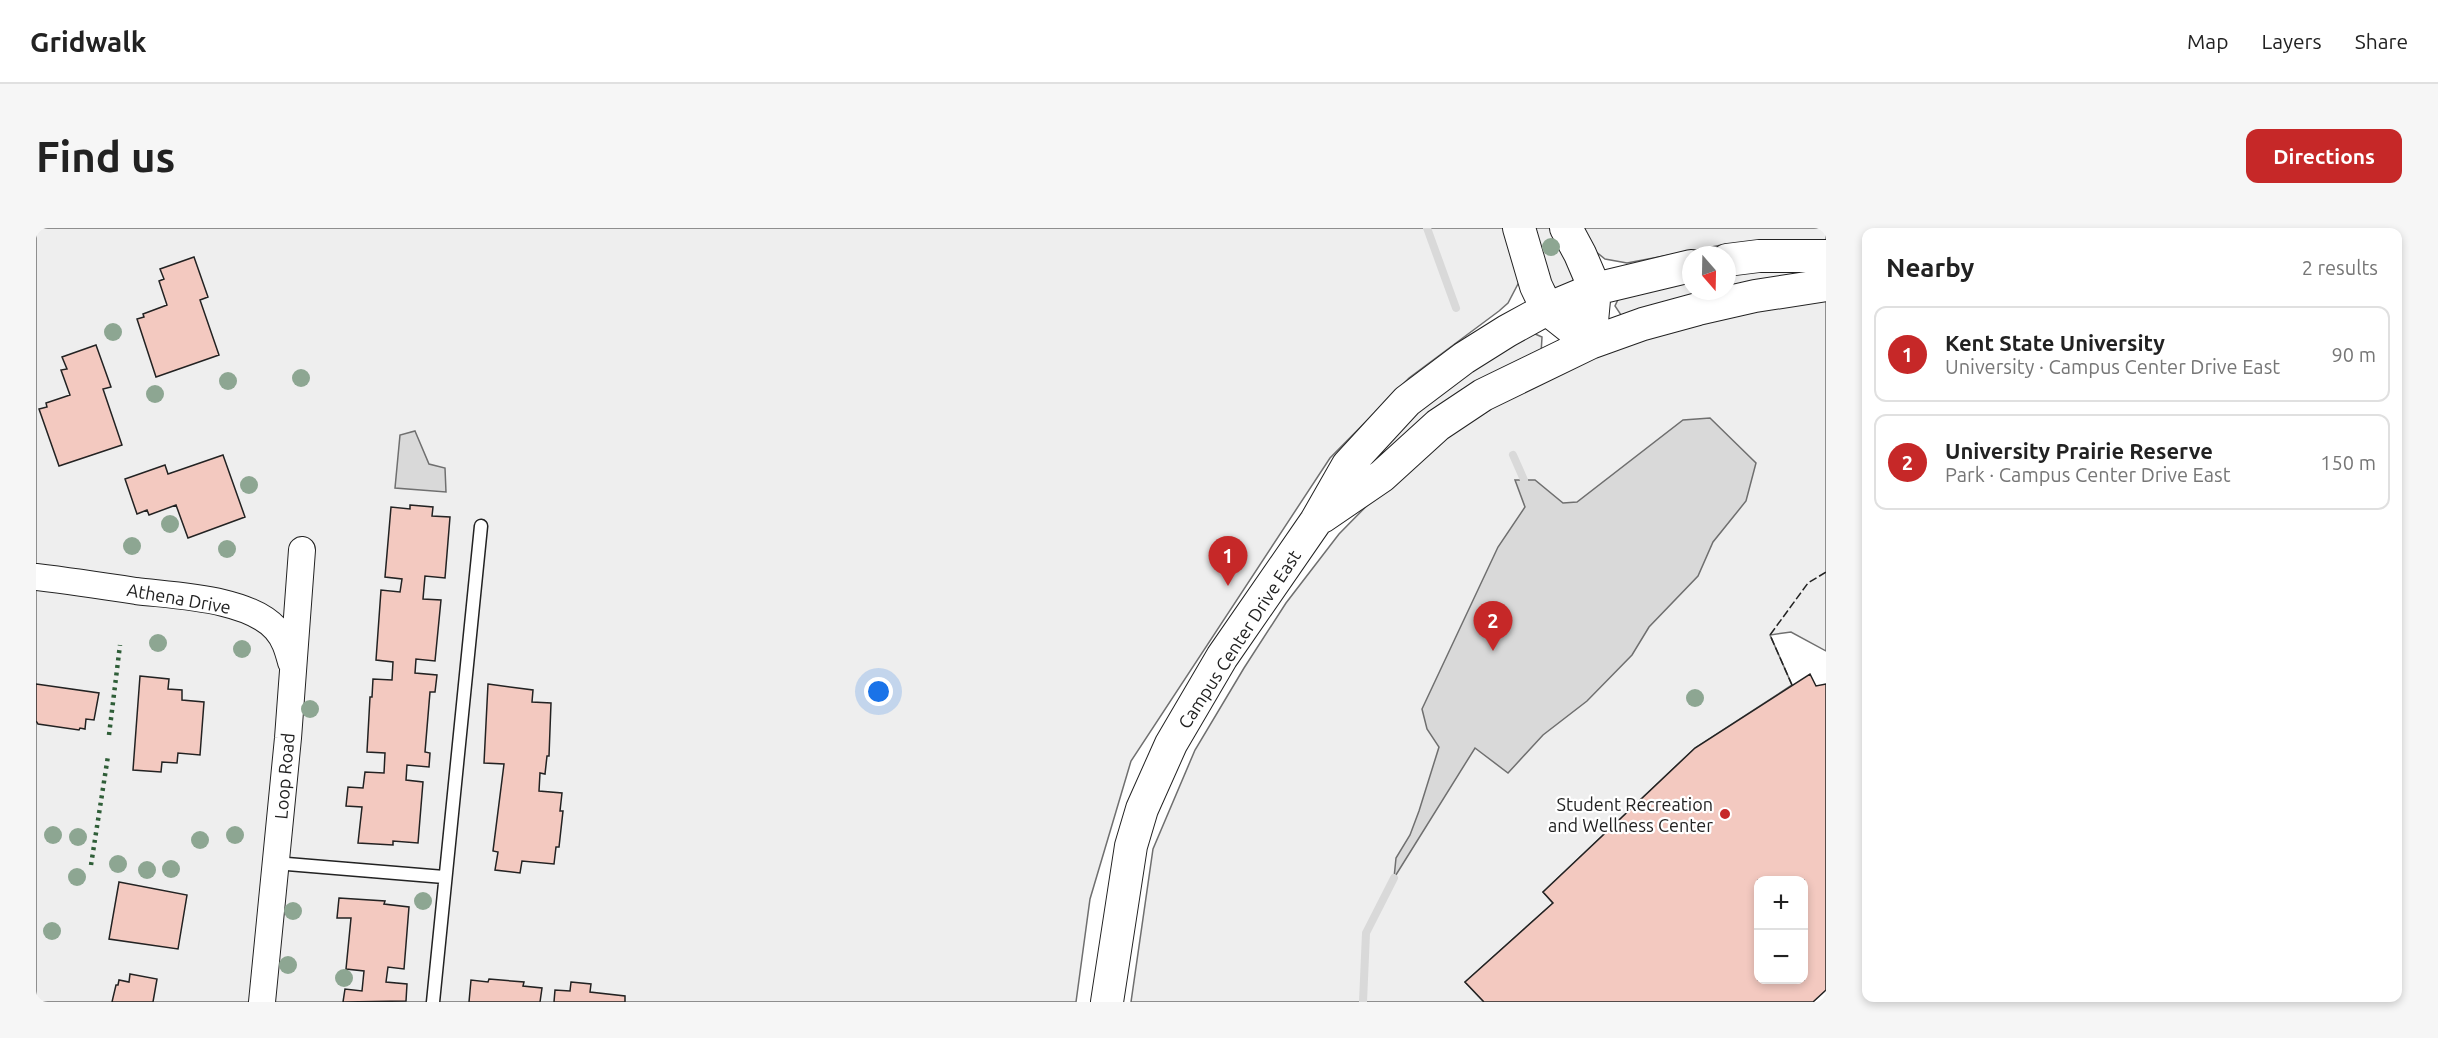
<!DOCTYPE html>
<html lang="en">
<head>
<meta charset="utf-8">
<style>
	body { margin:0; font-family:Ubuntu,sans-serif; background:#f6f6f6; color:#222 }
	.controls { position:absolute; right:18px; bottom:18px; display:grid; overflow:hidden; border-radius:12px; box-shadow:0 3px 9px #0003 }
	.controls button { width:54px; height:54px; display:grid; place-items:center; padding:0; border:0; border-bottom:2px solid #e0e0e0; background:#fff; color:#222; font:30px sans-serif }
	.compass { position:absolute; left:1646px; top:18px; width:54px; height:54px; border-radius:50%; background:#fff; box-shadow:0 3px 9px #0003; rotate:160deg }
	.you { position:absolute; left:843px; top:464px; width:21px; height:21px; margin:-15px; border:4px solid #fff; border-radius:50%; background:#1a73e8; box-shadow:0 0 0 9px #1a73e833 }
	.badge { display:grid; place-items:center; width:39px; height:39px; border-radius:50%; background:#c62828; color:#fff; font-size:20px; font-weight:700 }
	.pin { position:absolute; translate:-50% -50px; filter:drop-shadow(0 2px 3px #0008) }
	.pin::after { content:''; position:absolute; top:32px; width:21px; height:18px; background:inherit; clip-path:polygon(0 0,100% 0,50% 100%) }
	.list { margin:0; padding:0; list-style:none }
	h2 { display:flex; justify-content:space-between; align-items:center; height:78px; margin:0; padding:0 24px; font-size:26px }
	h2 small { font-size:20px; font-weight:400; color:#767676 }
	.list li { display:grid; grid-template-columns:39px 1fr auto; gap:18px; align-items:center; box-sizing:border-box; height:96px; margin:0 12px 12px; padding:0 12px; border:2px solid #e0e0e0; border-radius:12px }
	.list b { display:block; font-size:22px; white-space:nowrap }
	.list p { margin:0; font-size:20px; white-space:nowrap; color:#767676 }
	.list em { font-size:20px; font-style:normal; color:#767676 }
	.map { position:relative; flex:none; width:1790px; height:774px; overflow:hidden; border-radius:12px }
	header { display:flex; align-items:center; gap:36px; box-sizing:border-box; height:84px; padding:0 30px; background:#fff; border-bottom:2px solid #e0e0e0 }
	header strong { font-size:28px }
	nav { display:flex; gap:33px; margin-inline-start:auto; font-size:21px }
	.intro { display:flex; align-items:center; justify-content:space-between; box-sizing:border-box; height:144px; padding:0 36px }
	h1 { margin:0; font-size:42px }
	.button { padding:15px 27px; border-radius:12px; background:#c62828; color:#fff; font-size:21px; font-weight:700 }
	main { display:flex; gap:36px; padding:0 36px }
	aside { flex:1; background:#fff; border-radius:12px; box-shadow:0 3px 9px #0003 }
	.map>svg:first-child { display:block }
	.green { fill:#eee; stroke:#6f6f6f; stroke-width:1.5 }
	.water { fill:#d9d9d9; stroke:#6f6f6f; stroke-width:1.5 }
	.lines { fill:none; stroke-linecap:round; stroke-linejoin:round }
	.stream { stroke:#d9d9d9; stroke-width:8 }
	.building { fill:#f3c9c0; stroke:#222; stroke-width:1.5; fill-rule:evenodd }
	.service-casing { stroke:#222; stroke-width:15 }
	.minor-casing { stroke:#222; stroke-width:28 }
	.tertiary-casing { stroke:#222; stroke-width:34 }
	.service { stroke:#fff; stroke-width:12 }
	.minor { stroke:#fff; stroke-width:26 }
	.tertiary { stroke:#fff; stroke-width:32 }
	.hedge { stroke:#2f5e38; stroke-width:4.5; stroke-dasharray:3 4.5; stroke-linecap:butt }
	.fence { stroke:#222; stroke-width:1.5; stroke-dasharray:8 3; stroke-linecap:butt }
	.tree { fill:#8da692 }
	.poi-dot { fill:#c62828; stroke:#fff; stroke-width:2 }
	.labels { text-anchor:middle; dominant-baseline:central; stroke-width:4.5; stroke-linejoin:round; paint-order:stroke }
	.street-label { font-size:18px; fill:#222; stroke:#fff }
	.poi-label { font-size:18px; fill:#222; stroke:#fff; text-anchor:end }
</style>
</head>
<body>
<header>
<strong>Gridwalk</strong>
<nav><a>Map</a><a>Layers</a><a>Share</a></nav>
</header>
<div class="intro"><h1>Find us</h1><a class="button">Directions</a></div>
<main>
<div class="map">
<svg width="1790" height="774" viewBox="0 0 1790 774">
	<rect width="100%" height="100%" fill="#fff"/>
	<path class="green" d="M 0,0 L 1469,0 L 1483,54 L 1472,75 L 1463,83 L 1373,150 L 1294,230 L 1095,533 L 1054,671 L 1040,774 L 0,774 Z
		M 1497,0 L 1515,0 L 1539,42 L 1537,54 L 1520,61 L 1515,54 Z
		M 1540,0 L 1790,0 L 1790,16 L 1691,16 L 1591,35 L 1569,31 L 1549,15 Z
		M 1706,43 L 1790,43 L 1593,90 L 1585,87 L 1579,78 L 1585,65 L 1655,50 L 1655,63 L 1691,63 L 1691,45 Z
		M 1790,72 L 1790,423 L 1755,404 L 1734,407 L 1756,457 L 1659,520 L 1507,664 L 1517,675 L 1429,754 L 1448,774 L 1095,774 L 1117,621 L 1159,522 L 1208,440 L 1250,375 L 1303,306 L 1359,249 L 1417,203 L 1504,151 L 1593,114 L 1682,89 Z
		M 1497,105 L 1506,109 L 1505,126 L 1334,246 L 1327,237 L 1383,180 L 1459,125 Z"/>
	<path class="water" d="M 1674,190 L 1720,235 L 1710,273 L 1677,314 L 1662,348 L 1613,399 L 1596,427 L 1551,473 L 1507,507 L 1472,545 L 1439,520 L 1358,650 L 1360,630 L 1374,607 L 1383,583 L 1403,519 L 1391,501 L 1386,481 L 1462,319 L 1489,279 L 1479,252 L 1499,252 L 1527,275 L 1541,274 L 1647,192 Z
		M 379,203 L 393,236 L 409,240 L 410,264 L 359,260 L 364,207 Z"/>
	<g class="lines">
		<path class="stream" d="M 1391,0 L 1420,80
			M 1477,227 L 1488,252
			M 1327,774 L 1330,705 L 1358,650"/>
	</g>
	<path class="building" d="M 158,29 L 172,69 L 164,72 L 183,127 L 120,149 L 101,91 L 108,89 L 107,86 L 131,77 L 123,53 L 128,51 L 124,41 Z
		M 60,117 L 75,159 L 67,161 L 86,217 L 23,238 L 3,181 L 11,179 L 10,175 L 34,167 L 25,142 L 31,141 L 26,129 Z
		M 187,227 L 209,289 L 152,310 L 140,277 L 113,287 L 111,282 L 101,286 L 89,251 L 129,237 L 132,246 Z
		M 374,277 L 397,279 L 396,288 L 414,289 L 409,350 L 389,348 L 387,371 L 405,372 L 399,433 L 380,431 L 379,445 L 401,447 L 399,464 L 394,464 L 389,524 L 394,525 L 393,539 L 371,537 L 370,552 L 387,554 L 382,615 L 357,613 L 357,617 L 322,615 L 326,579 L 310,578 L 312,559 L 327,560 L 329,544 L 348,545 L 349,525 L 331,524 L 334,469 L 336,469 L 337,451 L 356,452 L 357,434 L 340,432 L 345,362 L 364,364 L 366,351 L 349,349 L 355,279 L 374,281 Z
		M 1774,446 L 1780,458 L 1790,456 L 1790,762 L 1777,774 L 1448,774 L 1429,754 L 1517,675 L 1507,664 L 1659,520 ZM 1722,652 L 1768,652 L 1768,752 L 1722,752 Z
		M 104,448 L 133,451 L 132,461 L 146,462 L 146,472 L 168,474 L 164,527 L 142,525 L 141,535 L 126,534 L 125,544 L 97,542 Z
		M 0,456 L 63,465 L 58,492 L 50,491 L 49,501 L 44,500 L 43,502 L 2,496 L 0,493 Z
		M 452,456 L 497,462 L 496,474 L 515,475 L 513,528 L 511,528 L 509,546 L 504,545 L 503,563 L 526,565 L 524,583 L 527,583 L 523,619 L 520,619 L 518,636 L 486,633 L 484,645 L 459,642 L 462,624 L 457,623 L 468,536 L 448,535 Z
		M 83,654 L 151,667 L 142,721 L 73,711 Z
		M 303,670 L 349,673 L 348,676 L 373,679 L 368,741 L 352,739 L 350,754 L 371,756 L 370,773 L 307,774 L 309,761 L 326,763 L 328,743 L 310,741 L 315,690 L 301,690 Z
		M 94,746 L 121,751 L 117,774 L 76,774 L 80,757 L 82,757 L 83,752 L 93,754 Z
		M 453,751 L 488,754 L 487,758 L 506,760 L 504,774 L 433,774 L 435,752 L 452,754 Z
		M 535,754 L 555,756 L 554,764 L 589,768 L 589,774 L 518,774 L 519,762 L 534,763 Z"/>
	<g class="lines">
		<defs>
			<path id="service" d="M 239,635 L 408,649
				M 397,774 L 445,298"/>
			<path id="minor" d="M 0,349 C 33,353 67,358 100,363 C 141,368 212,370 240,401 C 249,411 252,423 255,434
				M 226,774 L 252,510 L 266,322"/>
			<path id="tertiary" d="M 1483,0 L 1500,58 L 1511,81 L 1554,115
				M 1530,0 L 1544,26 L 1559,61 L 1554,115
				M 1691,32 L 1723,28 L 1790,28
				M 1286,289 L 1346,248 L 1402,197 L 1447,167 L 1554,115 L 1607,96 L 1662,81 L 1719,68 L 1790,57
				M 1071,774 L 1095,618 L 1106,581 L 1135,516 L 1186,429 L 1280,293 L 1312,237 L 1371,173 L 1428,130 L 1471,103 L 1511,81 L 1559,61 L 1655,38"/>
		</defs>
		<use href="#service" class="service-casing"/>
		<use href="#minor" class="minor-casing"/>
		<use href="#tertiary" class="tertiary-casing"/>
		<use href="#service" class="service"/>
		<use href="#minor" class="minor"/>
		<use href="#tertiary" class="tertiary"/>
		<path class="hedge" d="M 73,507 L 84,417
			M 55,637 L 72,528"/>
		<path class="fence" d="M 1756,457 L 1734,407 L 1772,355 L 1790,344"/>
	</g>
	<g class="tree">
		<circle cx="1515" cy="19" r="9"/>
		<circle cx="77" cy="104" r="9"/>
		<circle cx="265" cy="150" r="9"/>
		<circle cx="192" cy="153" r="9"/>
		<circle cx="119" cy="166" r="9"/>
		<circle cx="213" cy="257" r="9"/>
		<circle cx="134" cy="296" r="9"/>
		<circle cx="96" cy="318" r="9"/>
		<circle cx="191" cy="321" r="9"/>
		<circle cx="122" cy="415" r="9"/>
		<circle cx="206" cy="421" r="9"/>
		<circle cx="1659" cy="470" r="9"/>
		<circle cx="274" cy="481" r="9"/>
		<circle cx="17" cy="607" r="9"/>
		<circle cx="199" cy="607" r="9"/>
		<circle cx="42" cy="609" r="9"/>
		<circle cx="164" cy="612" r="9"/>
		<circle cx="82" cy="636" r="9"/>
		<circle cx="135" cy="641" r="9"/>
		<circle cx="111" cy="642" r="9"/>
		<circle cx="41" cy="649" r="9"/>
		<circle cx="387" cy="673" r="9"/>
		<circle cx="257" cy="683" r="9"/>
		<circle cx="16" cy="703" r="9"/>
		<circle cx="252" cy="737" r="9"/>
		<circle cx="308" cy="750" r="9"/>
	</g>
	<circle class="poi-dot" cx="1689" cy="586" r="6"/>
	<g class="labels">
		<g class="street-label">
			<text transform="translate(143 370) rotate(10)">Athena Drive</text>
			<text transform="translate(1203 411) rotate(-57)">Campus Center Drive East</text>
			<text transform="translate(248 548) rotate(-85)">Loop Road</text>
		</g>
		<g class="poi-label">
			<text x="1677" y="576">Student Recreation<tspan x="1677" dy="21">and Wellness Center</tspan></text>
		</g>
	</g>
</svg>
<div class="controls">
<button>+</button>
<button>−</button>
</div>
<svg class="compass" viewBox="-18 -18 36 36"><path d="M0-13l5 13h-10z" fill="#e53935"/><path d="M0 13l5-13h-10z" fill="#767676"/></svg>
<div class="you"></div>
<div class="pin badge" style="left:1192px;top:358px">1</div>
<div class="pin badge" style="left:1457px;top:423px">2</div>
</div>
<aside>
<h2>Nearby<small>2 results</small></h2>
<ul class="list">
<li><span class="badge">1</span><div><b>Kent State University</b><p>University · Campus Center Drive East</p></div><em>90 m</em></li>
<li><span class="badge">2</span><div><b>University Prairie Reserve</b><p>Park · Campus Center Drive East</p></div><em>150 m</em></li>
</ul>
</aside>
</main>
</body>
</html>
